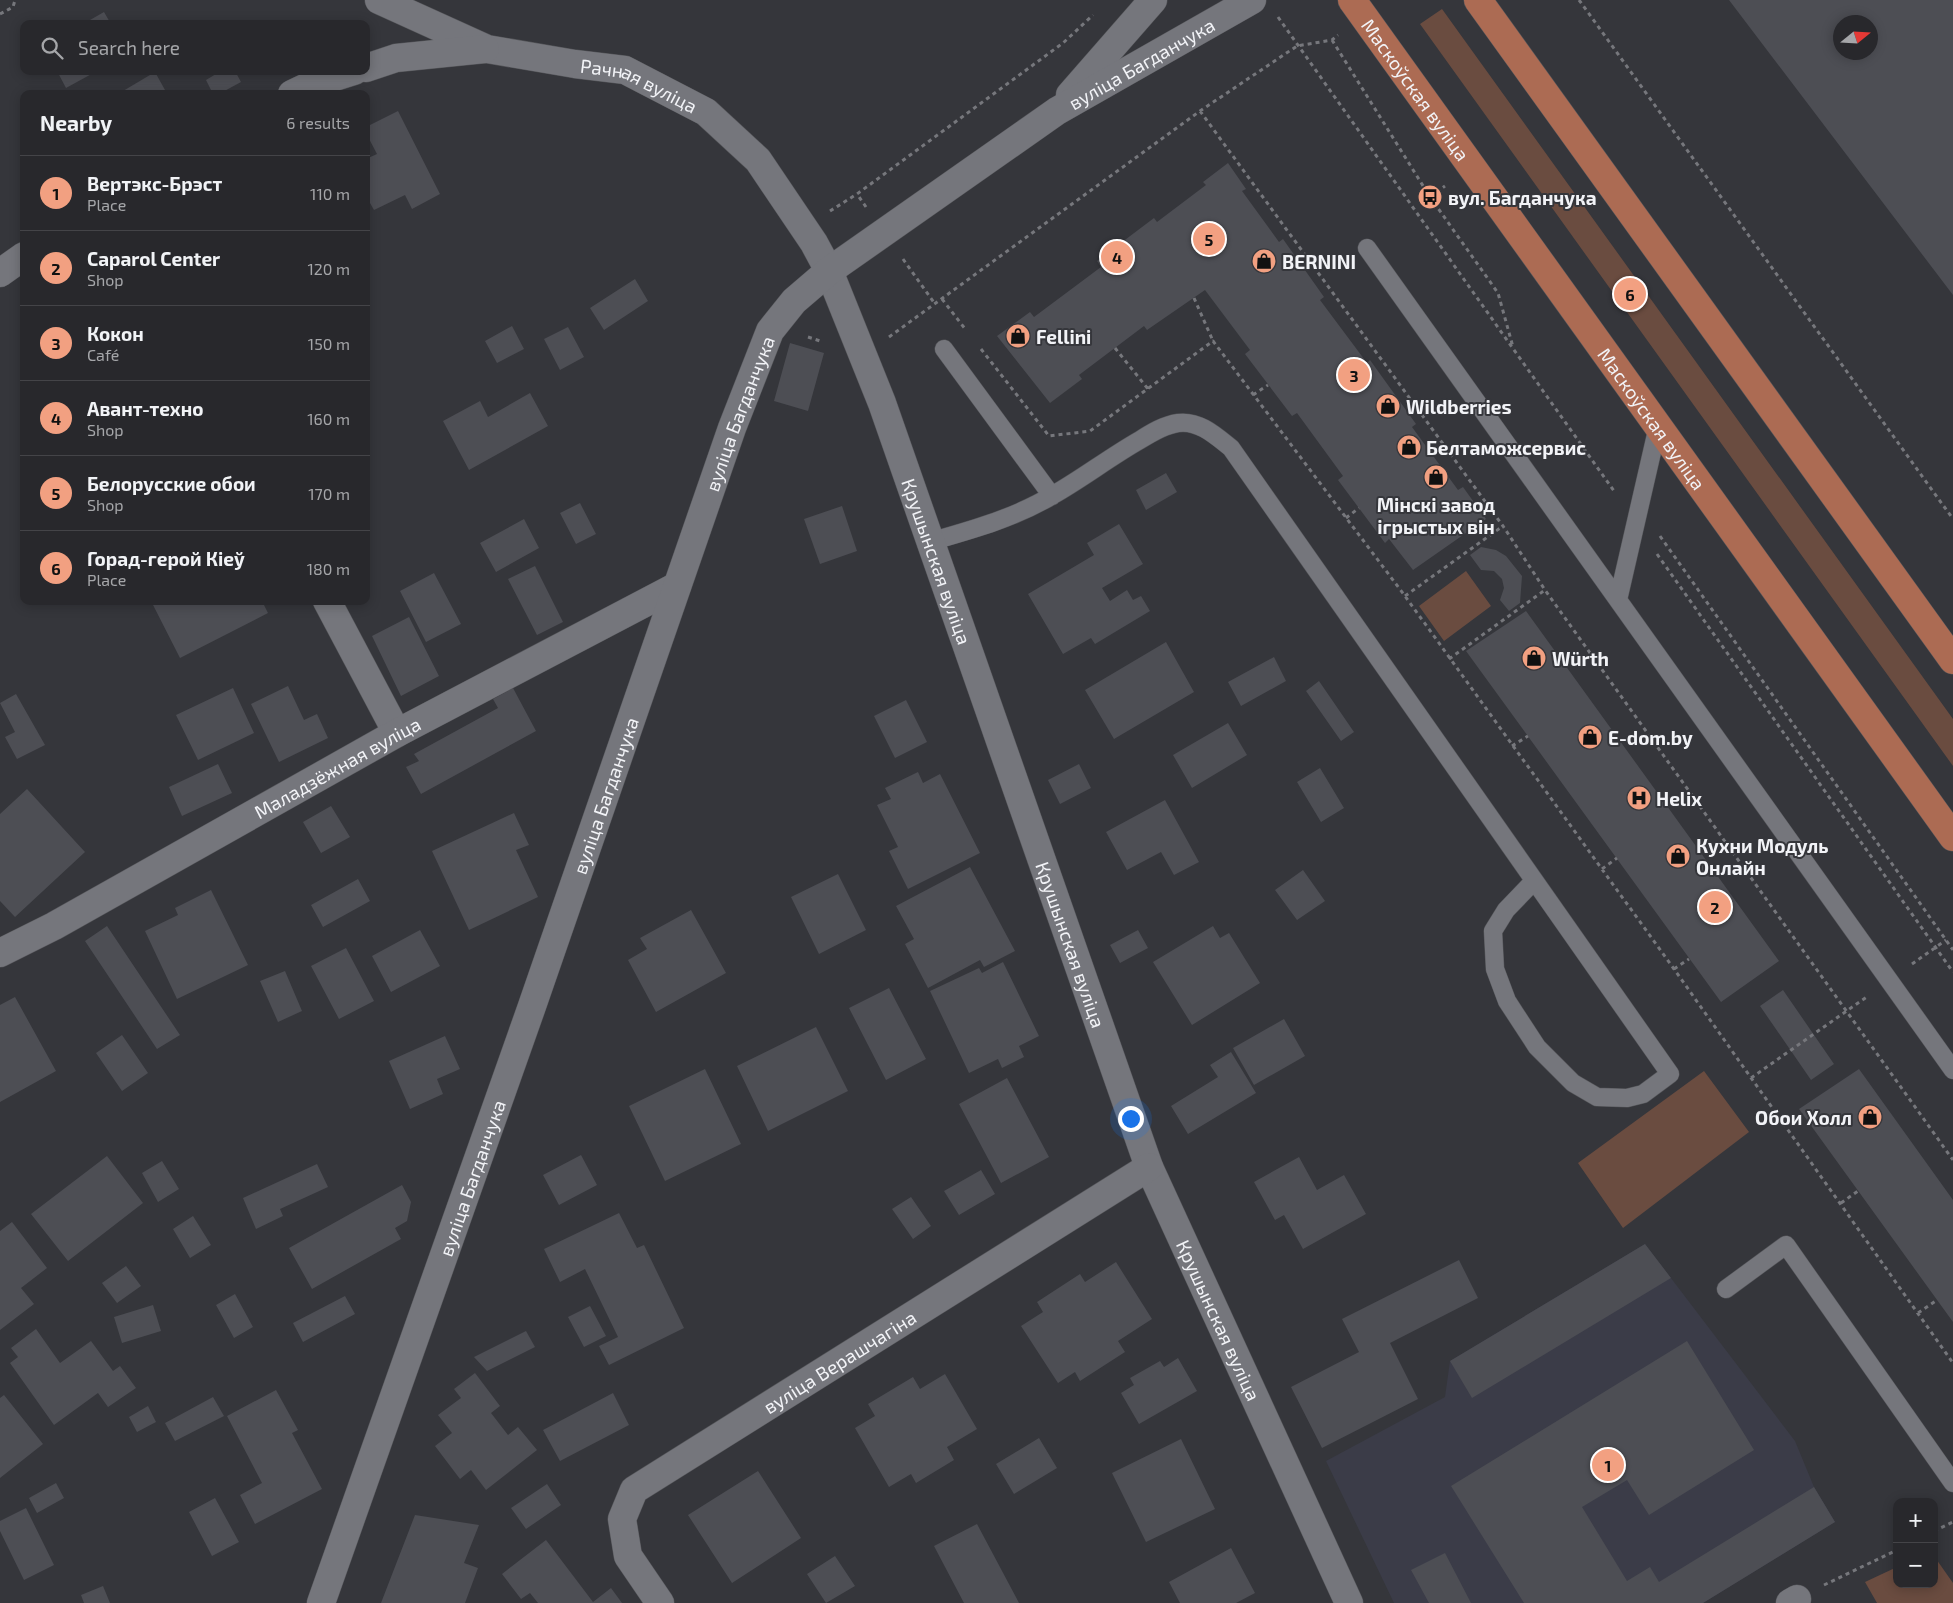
<!DOCTYPE html>
<html lang="en">
<head>
<meta charset="utf-8">
<style>
	body { margin:0; font-family:"Exo 2",sans-serif; background:#303034; color:#f1f3f6 }
	.controls { position:absolute; right:15px; bottom:15px; display:grid; overflow:hidden; border-radius:10px; box-shadow:0 2px 12px #0003 }
	.controls button { width:45px; height:45px; display:grid; place-items:center; padding:0; border:0; border-bottom:1px solid #444448; background:#28282c; color:#f1f3f6; font:25px sans-serif }
	.compass { position:absolute; left:1833px; top:15px; width:45px; height:45px; border-radius:50%; background:#28282c; box-shadow:0 2px 12px #0003; rotate:72deg }
	.you { position:absolute; left:1130px; top:1118px; width:18px; height:18px; margin:-12px; border:4px solid #fff; border-radius:50%; background:#1a73e8; box-shadow:0 0 0 8px #1a73e833 }
	.badge { display:grid; place-items:center; width:32px; height:32px; border-radius:50%; background:#f2a081; color:#111; font-size:16px; font-weight:700 }
	.pin { position:absolute; translate:-50% -50%; border:2px solid #fff; box-shadow:0 1px 5px #0006 }
	.list { margin:0; padding:0; list-style:none }
	h2 { display:flex; justify-content:space-between; align-items:center; height:65px; margin:0; padding:0 20px; font-size:21px }
	h2 small { font-size:16px; font-weight:400; color:#a5a6a9 }
	.list li { display:grid; grid-template-columns:32px 1fr auto; gap:15px; align-items:center; box-sizing:border-box; height:75px; padding:0 20px; border-top:1px solid #444448 }
	.list b { display:block; font-size:19px; white-space:nowrap }
	.list p { margin:0; font-size:16px; white-space:nowrap; color:#a5a6a9 }
	.list em { font-size:16px; font-style:normal; color:#a5a6a9 }
	.icon { flex:none; width:28px; height:28px; fill:none; stroke:currentColor; stroke-width:2; stroke-linecap:round; stroke-linejoin:round }
	.map { position:relative; flex:none; width:1953px; height:1603px; overflow:hidden }
	.search { position:absolute; background:#28282c; box-shadow:0 2px 12px #0003; left:20px; top:20px; width:350px; height:55px; display:flex; align-items:center; gap:12px; box-sizing:border-box; padding:0 18px; border-radius:10px; color:#a5a6a9; font-size:19px }
	.panel { position:absolute; background:#28282c; box-shadow:0 2px 12px #0003; left:20px; top:90px; width:350px; height:515px; border-radius:10px }
	.map>svg:first-child { display:block }
	.built { fill:#3b3c48 }
	.green { fill:#6a4c40 }
	.building { fill:#4d4e54; fill-rule:evenodd }
	.lines { fill:none; stroke-linecap:round; stroke-linejoin:round }
	.lane-casing { stroke:#545559; stroke-width:19 }
	.street-casing { stroke:#545559; stroke-width:29 }
	.primary-casing { stroke:#545559; stroke-width:29 }
	.path { stroke:#76777c; stroke-width:3; stroke-dasharray:4 4; stroke-linecap:butt }
	.lane { stroke:#75767c; stroke-width:18 }
	.street { stroke:#75767c; stroke-width:28 }
	.primary { stroke:#ac6b53; stroke-width:28 }
	.labels { text-anchor:middle; dominant-baseline:central; stroke-width:4; stroke-linejoin:round; paint-order:stroke }
	.street-label { font-size:19px; fill:#f2f3f7; stroke:#35363b }
	.poi-label { font-size:19px; font-weight:bold; fill:#f2f3f7; stroke:#35363b; text-anchor:start }
</style>
</head>
<body>
<div class="map">
<svg width="1953" height="1603" viewBox="0 0 1953 1603">
	<rect width="100%" height="100%" fill="#35363b"/>
	<path class="built" d="M 1645,1244 L 1795,1441 L 1814,1487 L 1835,1522 L 1703,1603 L 1394,1603 L 1326,1461 L 1445,1397 L 1450,1361 Z"/>
	<path class="green" d="M 1442,9 L 1953,719 L 1953,766 L 1420,24 Z
		M 1466,571 L 1491,606 L 1444,641 L 1419,606 Z
		M 1704,1071 L 1749,1132 L 1623,1228 L 1578,1163 Z
		M 1934,1556 L 1953,1583 L 1953,1603 L 1877,1603 L 1865,1582 L 1897,1567 L 1897,1584 L 1934,1584 Z"/>
	<path class="building" d="M 1729,0 L 1953,0 L 1953,295 ZM 1840,22 L 1870,22 L 1870,52 L 1840,52 Z
		M 104,12 L 111,24 L 83,24 Z
		M 57,71 L 97,71 L 66,88 Z
		M 221,71 L 235,71 L 241,82 L 219,94 L 213,94 L 206,80 Z
		M 155,72 L 165,90 L 159,94 L 118,94 Z
		M 398,111 L 440,194 L 412,209 L 405,195 L 374,210 L 366,196 L 366,159 L 377,154 L 366,133 L 366,127 Z
		M 1228,163 L 1246,189 L 1242,191 L 1279,242 L 1283,239 L 1324,297 L 1320,300 L 1367,363 L 1370,360 L 1416,424 L 1412,427 L 1458,490 L 1463,487 L 1486,519 L 1413,570 L 1389,539 L 1385,543 L 1338,480 L 1343,476 L 1297,413 L 1292,416 L 1245,354 L 1250,350 L 1205,290 L 1147,330 L 1144,326 L 1079,375 L 1082,379 L 1050,403 L 997,336 L 1030,312 L 1034,317 L 1101,267 L 1097,261 L 1154,218 L 1157,222 L 1206,185 L 1203,182 Z
		M 635,279 L 648,301 L 604,330 L 590,308 Z
		M 512,326 L 524,349 L 497,363 L 485,341 Z
		M 568,327 L 584,357 L 560,370 L 544,339 Z
		M 790,343 L 824,353 L 808,411 L 774,401 Z
		M 530,393 L 548,426 L 469,470 L 443,421 L 480,401 L 488,417 Z
		M 1166,473 L 1177,492 L 1146,510 L 1136,490 Z
		M 580,503 L 596,534 L 576,544 L 560,513 Z
		M 842,506 L 857,551 L 820,564 L 804,519 Z
		M 524,519 L 539,548 L 496,572 L 480,543 Z
		M 1119,524 L 1143,564 L 1102,588 L 1110,601 L 1127,590 L 1133,600 L 1141,596 L 1150,611 L 1095,644 L 1091,638 L 1063,654 L 1028,594 L 1094,555 L 1087,543 Z
		M 1481,547 L 1496,550 L 1506,556 L 1522,576 L 1520,603 L 1509,611 L 1500,600 L 1504,588 L 1502,579 L 1494,571 L 1481,570 L 1470,555 Z
		M 535,566 L 563,622 L 537,635 L 508,579 Z
		M 434,573 L 461,624 L 426,642 L 400,591 Z
		M 151,601 L 262,601 L 268,613 L 180,658 Z
		M 1526,611 L 1779,961 L 1721,1002 L 1466,651 Z
		M 409,617 L 439,676 L 401,696 L 372,636 Z
		M 1166,642 L 1194,692 L 1114,739 L 1085,690 Z
		M 1274,657 L 1286,681 L 1241,706 L 1228,682 Z
		M 1319,681 L 1354,732 L 1341,741 L 1306,691 Z
		M 288,686 L 304,720 L 317,714 L 328,738 L 279,762 L 251,704 Z
		M 233,688 L 254,733 L 198,760 L 176,715 Z
		M 513,688 L 536,731 L 421,794 L 406,767 L 419,761 L 414,754 L 498,708 L 493,699 Z
		M 16,694 L 45,745 L 17,759 L 5,737 L 15,732 L 0,703 Z
		M 906,700 L 927,742 L 895,758 L 874,716 Z
		M 1228,723 L 1247,755 L 1192,788 L 1173,755 Z
		M 218,764 L 232,793 L 182,816 L 169,787 Z
		M 1079,764 L 1091,788 L 1060,804 L 1048,780 Z
		M 1320,768 L 1344,808 L 1321,822 L 1297,782 Z
		M 918,772 L 923,783 L 940,774 L 980,853 L 908,889 L 889,851 L 898,847 L 877,805 L 891,799 L 885,788 Z
		M 27,789 L 85,852 L 15,917 L 0,901 L 0,814 Z
		M 1165,800 L 1199,862 L 1174,875 L 1161,852 L 1127,870 L 1106,832 Z
		M 331,806 L 350,837 L 321,853 L 303,822 Z
		M 514,813 L 529,845 L 516,850 L 538,897 L 469,930 L 432,851 Z
		M 970,867 L 1015,951 L 984,967 L 980,960 L 928,988 L 905,944 L 914,939 L 896,906 Z
		M 1303,870 L 1325,901 L 1297,920 L 1275,890 Z
		M 838,874 L 866,930 L 819,954 L 791,897 Z
		M 358,879 L 370,901 L 323,927 L 311,905 Z
		M 211,890 L 248,965 L 177,999 L 145,931 L 178,915 L 175,908 Z
		M 691,910 L 726,973 L 656,1012 L 628,960 L 647,949 L 640,938 Z
		M 107,926 L 180,1035 L 157,1049 L 85,941 Z
		M 1213,926 L 1220,938 L 1229,933 L 1260,983 L 1192,1025 L 1153,962 Z
		M 420,930 L 440,966 L 391,992 L 372,956 Z
		M 1138,930 L 1148,948 L 1120,963 L 1110,945 Z
		M 346,948 L 374,1001 L 339,1019 L 311,966 Z
		M 1003,962 L 1039,1036 L 1019,1046 L 1024,1057 L 1002,1068 L 998,1059 L 969,1073 L 930,991 L 979,968 L 982,973 Z
		M 285,971 L 302,1011 L 278,1022 L 260,981 Z
		M 889,988 L 926,1059 L 886,1080 L 849,1008 Z
		M 1783,990 L 1834,1064 L 1811,1080 L 1760,1006 Z
		M 15,997 L 56,1071 L 0,1102 L 0,1005 Z
		M 1284,1019 L 1305,1056 L 1254,1085 L 1233,1048 Z
		M 816,1027 L 848,1091 L 768,1131 L 737,1066 Z
		M 122,1035 L 148,1073 L 122,1091 L 96,1053 Z
		M 445,1036 L 460,1069 L 437,1079 L 443,1094 L 410,1109 L 389,1061 Z
		M 1231,1052 L 1256,1093 L 1188,1134 L 1171,1106 L 1218,1077 L 1210,1065 Z
		M 705,1069 L 741,1144 L 665,1181 L 629,1106 Z
		M 1859,1069 L 1953,1200 L 1953,1322 L 1799,1109 Z
		M 1007,1078 L 1049,1157 L 1001,1183 L 959,1104 Z
		M 581,1155 L 597,1185 L 559,1205 L 543,1175 Z
		M 107,1156 L 143,1203 L 68,1261 L 31,1214 Z
		M 1299,1157 L 1317,1190 L 1344,1175 L 1366,1214 L 1303,1249 L 1284,1215 L 1275,1220 L 1254,1182 Z
		M 162,1161 L 179,1189 L 158,1202 L 142,1173 Z
		M 317,1164 L 328,1187 L 280,1209 L 283,1216 L 256,1229 L 243,1198 Z
		M 981,1170 L 995,1194 L 959,1215 L 944,1191 Z
		M 402,1185 L 411,1202 L 407,1221 L 395,1228 L 401,1239 L 312,1289 L 289,1248 Z
		M 911,1197 L 931,1226 L 913,1239 L 892,1209 Z
		M 619,1213 L 637,1248 L 644,1245 L 684,1328 L 609,1365 L 599,1346 L 618,1337 L 585,1269 L 560,1282 L 544,1249 Z
		M 193,1216 L 211,1245 L 190,1258 L 173,1229 Z
		M 12,1222 L 47,1268 L 21,1288 L 34,1304 L 0,1330 L 0,1231 Z
		M 1645,1244 L 1671,1278 L 1472,1398 L 1450,1361 Z
		M 1459,1260 L 1478,1298 L 1390,1343 L 1418,1399 L 1322,1448 L 1291,1387 L 1359,1352 L 1342,1319 Z
		M 1116,1262 L 1152,1319 L 1118,1341 L 1125,1352 L 1080,1381 L 1075,1372 L 1058,1383 L 1021,1326 L 1043,1312 L 1037,1302 L 1080,1274 L 1085,1282 Z
		M 126,1266 L 141,1286 L 117,1303 L 102,1283 Z
		M 235,1294 L 253,1327 L 234,1338 L 216,1305 Z
		M 345,1296 L 355,1314 L 303,1342 L 293,1323 Z
		M 153,1305 L 161,1331 L 122,1343 L 114,1317 Z
		M 590,1306 L 606,1336 L 584,1347 L 568,1317 Z
		M 36,1329 L 60,1363 L 91,1341 L 113,1371 L 120,1366 L 136,1388 L 108,1407 L 98,1393 L 54,1425 L 10,1363 L 18,1357 L 11,1348 Z
		M 526,1331 L 535,1347 L 487,1371 L 474,1357 Z
		M 1687,1341 L 1754,1450 L 1649,1515 L 1627,1480 L 1582,1507 L 1627,1581 L 1650,1567 L 1659,1582 L 1814,1487 L 1835,1522 L 1703,1603 L 1524,1603 L 1451,1486 Z
		M 1178,1358 L 1197,1391 L 1139,1424 L 1121,1393 L 1134,1385 L 1130,1378 L 1160,1361 L 1164,1367 Z
		M 475,1373 L 500,1406 L 491,1413 L 508,1435 L 518,1427 L 537,1450 L 486,1490 L 471,1470 L 460,1479 L 435,1446 L 452,1433 L 438,1415 L 461,1398 L 454,1389 Z
		M 945,1374 L 977,1429 L 947,1447 L 954,1460 L 916,1483 L 911,1474 L 889,1487 L 855,1428 L 875,1416 L 868,1404 L 913,1377 L 920,1389 Z
		M 276,1390 L 298,1430 L 292,1433 L 322,1489 L 255,1524 L 240,1495 L 262,1483 L 227,1416 Z
		M 613,1393 L 629,1425 L 560,1461 L 543,1430 Z
		M 4,1395 L 43,1444 L 0,1478 L 0,1398 Z
		M 213,1397 L 224,1416 L 175,1441 L 165,1423 Z
		M 148,1406 L 156,1422 L 137,1432 L 129,1417 Z
		M 1039,1438 L 1057,1468 L 1014,1494 L 996,1464 Z
		M 1181,1439 L 1215,1509 L 1146,1542 L 1112,1473 Z
		M 758,1471 L 801,1538 L 732,1583 L 688,1515 Z
		M 56,1483 L 64,1498 L 37,1513 L 29,1498 Z
		M 547,1484 L 561,1505 L 526,1529 L 511,1508 Z
		M 215,1498 L 239,1542 L 212,1556 L 189,1512 Z
		M 26,1508 L 54,1565 L 24,1580 L 0,1531 L 0,1521 Z
		M 415,1515 L 479,1525 L 464,1563 L 478,1568 L 465,1603 L 381,1603 Z
		M 977,1524 L 1019,1603 L 964,1603 L 934,1546 Z
		M 546,1540 L 593,1602 L 611,1588 L 622,1603 L 538,1603 L 530,1593 L 521,1599 L 502,1574 Z
		M 1231,1548 L 1255,1593 L 1236,1603 L 1180,1603 L 1169,1582 Z
		M 1445,1553 L 1471,1603 L 1429,1603 L 1411,1570 Z
		M 835,1556 L 855,1586 L 826,1603 L 807,1574 Z
		M 103,1586 L 110,1603 L 84,1603 L 81,1595 Z"/>
	<g class="lines">
		<defs>
			<path id="lane" d="M 1367,248 L 1953,1070
				M 944,349 L 1052,496
				M 929,542 C 971,530 1015,518 1053,495 C 1083,478 1110,457 1140,440 C 1151,433 1164,425 1178,423 C 1199,420 1216,436 1231,448 L 1670,1074 L 1643,1094 L 1627,1098 L 1597,1097 L 1573,1083 L 1537,1047 L 1507,1001 L 1495,969 L 1493,931 L 1506,910 L 1534,881
				M 1618,600 L 1658,426
				M 1726,1289 L 1786,1245 L 1953,1483"/>
			<g id="street">
				<path id="s1" d="M 379,0 L 487,49 L 575,64 L 625,70 L 706,112 L 758,160 L 814,243 L 829,271 L 882,403 L 1149,1167 L 1349,1603"/>
				<path d="M 366,68 L 396,58 L 485,49"/>
				<path d="M 292,94 L 313,84 L 354,71"/>
				<path d="M 1070,95 L 1153,0"/>
				<path d="M 0,273 L 24,256"/>
				<path d="M 327,601 L 397,733"/>
				<path id="s2" d="M 0,953 L 54,926 L 397,733 L 677,586"/>
				<path id="s3" d="M 321,1603 L 531,1009 L 732,428 L 770,331 L 794,301 L 829,271 L 1057,111 L 1252,0"/>
				<path id="s4" d="M 660,1603 L 628,1556 L 622,1519 L 634,1490 L 1149,1167"/>
				<path d="M 1790,1603 L 1797,1599"/>
			</g>
			<g id="primary">
				<path id="s5" d="M 1352,0 L 1953,837"/>
				<path d="M 1478,0 L 1953,660"/>
			</g>
		</defs>
		<use href="#lane" class="lane-casing"/>
		<use href="#street" class="street-casing"/>
		<use href="#primary" class="primary-casing"/>
		<path class="path" d="M 1579,0 L 1953,519
			M 0,14 L 13,7 L 15,0
			M 1278,17 L 1614,491
			M 1332,40 L 1430,197 L 1498,293 L 1513,347
			M 1200,111 L 1503,526 L 1545,590 L 1953,1160
			M 1430,197 L 1445,186
			M 866,207 L 857,194 L 1063,43 L 1093,15
			M 830,211 L 857,194
			M 903,259 L 935,304
			M 1194,298 L 1213,341
			M 942,299 L 966,330
			M 808,337 L 823,342
			M 889,337 L 1200,111 L 1297,46 L 1332,40 L 1338,35
			M 1115,348 L 1148,389
			M 981,349 L 1049,436 L 1090,431 L 1213,341 L 1405,596 L 1674,969 L 1953,1363
			M 1253,395 L 1268,385
			M 1346,518 L 1359,508
			M 1660,536 L 1953,950
			M 1657,554 L 1953,972
			M 1405,596 L 1503,526
			M 1449,659 L 1545,590
			M 1512,746 L 1528,736
			M 1602,869 L 1617,858
			M 1912,964 L 1946,940
			M 1674,969 L 1689,959
			M 1751,1078 L 1868,996
			M 1841,1203 L 1858,1191
			M 1918,1313 L 1937,1300
			M 1934,1531 L 1953,1522
			M 1824,1585 L 1897,1550"/>
		<use href="#lane" class="lane"/>
		<use href="#street" class="street"/>
		<use href="#primary" class="primary"/>
	</g>
	<defs>
		<symbol id="bus-disc" viewBox="-11 -11 22 22"><circle r="9.5" fill="#f2a081" stroke="#35363b"/><path d="M-5-6H5V4H4V6H2V4H-2V6H-4V4H-5ZM-3.5-4V0h7V-4ZM-3.5 1.2v1.5H-2V1.2ZM2 1.2v1.5H3.5V1.2Z" fill="#111"/></symbol>
		<symbol id="shop-disc" viewBox="-11 -11 22 22"><circle r="9.5" fill="#f2a081" stroke="#35363b"/><path d="M-5-2.5h2.3a2.7 3.5 0 0 1 5.4 0H5L5.5 6h-11ZM-1.5-2.5h3a1.5 2.3 0 0 0-3 0Z" fill="#111"/></symbol>
		<symbol id="hospital-disc" viewBox="-11 -11 22 22"><circle r="9.5" fill="#f2a081" stroke="#35363b"/><path d="M-5-5h3v3.5h4V-5h3V5h-3V1.5h-4V5h-3Z" fill="#111"/></symbol>
	</defs>
	<g fill-rule="evenodd">
		<use href="#bus-disc" x="1416" y="183" width="28" height="28"/>
		<use href="#shop-disc" x="1250" y="247" width="28" height="28"/>
		<use href="#shop-disc" x="1004" y="322" width="28" height="28"/>
		<use href="#shop-disc" x="1374" y="392" width="28" height="28"/>
		<use href="#shop-disc" x="1395" y="433" width="28" height="28"/>
		<use href="#shop-disc" x="1422" y="463" width="28" height="28"/>
		<use href="#shop-disc" x="1520" y="644" width="28" height="28"/>
		<use href="#shop-disc" x="1576" y="723" width="28" height="28"/>
		<use href="#hospital-disc" x="1625" y="784" width="28" height="28"/>
		<use href="#shop-disc" x="1664" y="842" width="28" height="28"/>
		<use href="#shop-disc" x="1856" y="1103" width="28" height="28"/>
	</g>
	<g class="labels">
		<g class="street-label">
			<text stroke="none"><textPath href="#s3" startOffset="1809">вуліца Багданчука</textPath></text>
			<text stroke="none"><textPath href="#s1" startOffset="276">Рачная вуліца</textPath></text>
			<text stroke="none"><textPath href="#s5" startOffset="110">Маскоўская вуліца</textPath></text>
			<text stroke="none"><textPath href="#s3" startOffset="1261">вуліца Багданчука</textPath></text>
			<text stroke="none"><textPath href="#s5" startOffset="515">Маскоўская вуліца</textPath></text>
			<text stroke="none"><textPath href="#s1" startOffset="862">Крушынская вуліца</textPath></text>
			<text stroke="none"><textPath href="#s2" startOffset="385">Маладзёжная вуліца</textPath></text>
			<text stroke="none"><textPath href="#s3" startOffset="856">вуліца Багданчука</textPath></text>
			<text stroke="none"><textPath href="#s1" startOffset="1268">Крушынская вуліца</textPath></text>
			<text stroke="none"><textPath href="#s3" startOffset="451">вуліца Багданчука</textPath></text>
			<text stroke="none"><textPath href="#s1" startOffset="1672">Крушынская вуліца</textPath></text>
			<text stroke="none"><textPath href="#s4" startOffset="368">вуліца Верашчагіна</textPath></text>
		</g>
		<g class="poi-label">
			<text x="1448" y="197">вул. Багданчука</text>
			<text x="1282" y="261">BERNINI</text>
			<text x="1036" y="336">Fellini</text>
			<text x="1406" y="406">Wildberries</text>
			<text x="1426" y="447">Белтаможсервис</text>
			<text x="1436" y="504" text-anchor="middle">Мінскі завод<tspan x="1436" dy="22">ігрыстых він</tspan></text>
			<text x="1552" y="658">Würth</text>
			<text x="1608" y="737">E-dom.by</text>
			<text x="1656" y="798">Helix</text>
			<text x="1696" y="845">Кухни Модуль<tspan x="1696" dy="22">Онлайн</tspan></text>
			<text x="1852" y="1117" text-anchor="end">Обои Холл</text>
		</g>
	</g>
</svg>
<div class="controls">
<button>+</button>
<button>−</button>
</div>
<svg class="compass" viewBox="-18 -18 36 36"><path d="M0-13l5 13h-10z" fill="#e53935"/><path d="M0 13l5-13h-10z" fill="#a5a6a9"/></svg>
<div class="you"></div>
<div class="pin badge" style="left:1608px;top:1465px">1</div>
<div class="pin badge" style="left:1715px;top:907px">2</div>
<div class="pin badge" style="left:1354px;top:375px">3</div>
<div class="pin badge" style="left:1117px;top:257px">4</div>
<div class="pin badge" style="left:1209px;top:239px">5</div>
<div class="pin badge" style="left:1630px;top:294px">6</div>
<div class="search"><svg class="icon" aria-label="search" viewBox="0 0 24 24"><circle cx="10" cy="10" r="6"/><path d="M15 15l6 6"/></svg>Search here</div>
<section class="panel">
<h2>Nearby<small>6 results</small></h2>
<ul class="list">
<li><span class="badge">1</span><div><b>Вертэкс-Брэст</b><p>Place</p></div><em>110 m</em></li>
<li><span class="badge">2</span><div><b>Caparol Center</b><p>Shop</p></div><em>120 m</em></li>
<li><span class="badge">3</span><div><b>Кокон</b><p>Café</p></div><em>150 m</em></li>
<li><span class="badge">4</span><div><b>Авант-техно</b><p>Shop</p></div><em>160 m</em></li>
<li><span class="badge">5</span><div><b>Белорусские обои</b><p>Shop</p></div><em>170 m</em></li>
<li><span class="badge">6</span><div><b>Горад-герой Кіеў</b><p>Place</p></div><em>180 m</em></li>
</ul>
</section>
</div>
</body>
</html>
